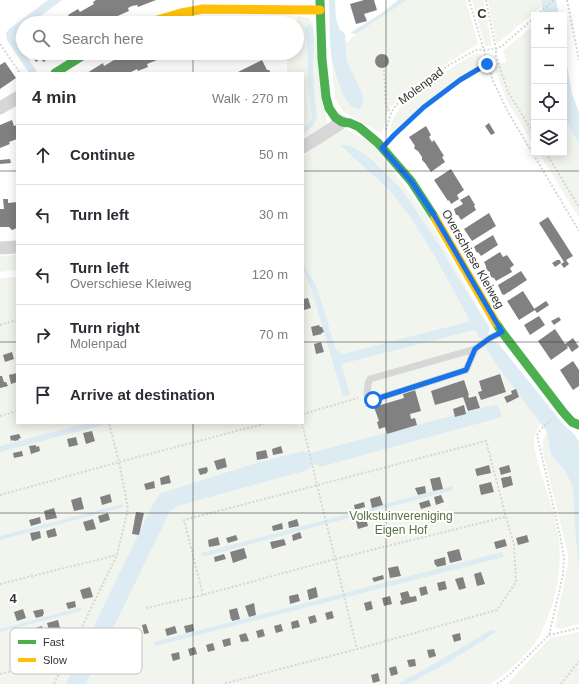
<!DOCTYPE html>
<html lang="en">
<head>
<meta charset="utf-8">
<style>
	body { margin:0; font-family:Arial,sans-serif; background:#f7f7f7; color:#2b2b33 }
	.controls { position:absolute; right:12px; top:12px; display:grid; overflow:hidden; border-radius:0px; box-shadow:0 2px 10px #0003 }
	.controls button { width:36px; height:36px; display:grid; place-items:center; padding:0; border:0; border-bottom:1px solid #e1e1e2; background:#fff; color:#2b2b33; font:20px sans-serif }
	.stop { position:absolute; width:12px; height:12px; margin:-9px; border:3px solid #1a73e8; border-radius:50%; background:#fff }
	.stop.end { background:#1a73e8; border-color:#fff; box-shadow:0 1px 4px #0008 }
	.list { margin:0; padding:0; list-style:none }
	h2 { display:flex; justify-content:space-between; align-items:center; height:52px; margin:0; padding:0 16px; font-size:17px }
	h2 small { font-size:13px; font-weight:400; color:#7c7c81 }
	.list li { display:grid; grid-template-columns:26px 1fr auto; gap:12px; align-items:center; box-sizing:border-box; height:60px; padding:0 16px; border-top:1px solid #e1e1e2 }
	.list b { display:block; font-size:15px; white-space:nowrap }
	.list p { margin:0; font-size:13px; white-space:nowrap; color:#7c7c81 }
	.list em { font-size:13px; font-style:normal; color:#7c7c81 }
	.icon { flex:none; width:22px; height:22px; fill:none; stroke:currentColor; stroke-width:2; stroke-linecap:round; stroke-linejoin:round }
	.map { position:relative; flex:none; width:579px; height:684px; overflow:hidden }
	.search { position:absolute; background:#fff; box-shadow:0 2px 10px #0003; left:16px; top:16px; width:288px; height:44px; display:flex; align-items:center; gap:10px; box-sizing:border-box; padding:0 14px; border-radius:22px; color:#7c7c81; font-size:15px }
	.panel { position:absolute; background:#fff; box-shadow:0 2px 10px #0003; left:16px; top:72px; width:288px; height:352px; border-radius:0px }
	.map>svg:first-child { display:block }
	.green { fill:#f1f5ed }
	.water { fill:#ddebf3 }
	.building { fill:#818181 }
	.lines { fill:none; stroke-linecap:round; stroke-linejoin:round }
	.path { stroke:#d6d6d6; stroke-width:2; stroke-dasharray:2 2; stroke-linecap:butt }
	.lane { stroke:#d7d7d7; stroke-width:7 }
	.street { stroke:#d7d7d7; stroke-width:13 }
	.fast { stroke:#4caf50; stroke-width:9 }
	.slow { stroke:#ffc107; stroke-width:9 }
	.route { stroke:#1a73e8; stroke-width:5 }
	.grid { fill:none; stroke:#333; stroke-width:1; stroke-opacity:0.55 }
	.labels { text-anchor:middle; dominant-baseline:central; stroke-width:4; stroke-linejoin:round; paint-order:stroke }
	.street-label { font-size:12px; fill:#333; stroke:#fff }
	.park-label { font-size:12px; fill:#56703f; stroke:#fff }
	.key { fill:#fff; stroke:#c2c2c2; stroke-width:1 }
	.key-label { font-size:11px; fill:#333 }
	.grid-label { font-size:13px; text-anchor:middle; font-weight:bold; fill:#333; stroke:#fff; stroke-width:4; stroke-linejoin:round; paint-order:stroke }
</style>
</head>
<body>
<div class="map">
<svg width="579" height="684" viewBox="0 0 579 684">
	<rect width="100%" height="100%" fill="#fff"/>
	<path class="green" d="M 407,0 L 466,0 L 478,44 L 449,62 L 421,81 L 401,97 L 390,107 L 387,112 L 384,127 L 381,133 L 342,111 L 335,98 L 331,54 L 335,74 L 363,95 L 347,61 L 346,43 L 359,32 Z
		M 472,0 L 483,0 L 492,46 L 485,46 Z
		M 488,0 L 541,0 L 542,6 L 499,42 L 497,43 L 496,41 Z
		M 298,16 L 309,18 L 313,23 L 327,122 L 326,127 L 303,140 L 303,134 L 312,128 L 313,37 L 305,33 L 307,39 L 308,85 L 312,117 L 310,122 L 304,127 L 303,123 L 303,73 L 287,73 L 287,53 L 297,53 L 297,23 L 288,23 L 288,17 L 290,17 L 290,21 L 297,21 Z
		M 534,25 L 534,145 L 506,99 L 494,66 L 499,63 L 507,62 L 503,51 Z
		M 476,53 L 481,55 L 483,63 L 440,91 L 392,133 L 390,130 L 393,119 L 400,107 L 426,85 L 453,67 Z
		M 564,117 L 579,144 L 579,218 L 539,153 L 564,153 Z
		M 346,129 L 372,143 L 427,216 L 484,319 L 455,273 L 442,249 L 424,222 L 363,153 L 351,146 L 356,160 L 389,190 L 409,215 L 434,255 L 469,319 L 467,322 L 343,355 L 336,350 L 317,287 L 303,264 L 303,156 L 339,131 Z
		M 17,255 L 17,270 L 0,272 L 0,256 Z
		M 303,269 L 307,272 L 335,358 L 478,326 L 531,410 L 541,423 C 537,428 535,434 534,440 C 534,451 538,462 541,473 C 547,493 555,513 558,534 C 563,565 557,598 544,626 C 542,631 540,636 537,640 C 525,657 508,672 491,684 L 408,684 L 446,664 L 476,645 L 404,684 L 0,684 L 0,278 L 17,277 L 17,423 L 303,423 Z
		M 547,432 L 551,455 L 565,471 L 574,487 L 576,543 L 579,567 L 579,624 L 559,629 L 555,627 L 568,564 L 568,554 L 542,449 L 543,440 Z
		M 579,632 L 579,684 L 507,684 L 550,638 Z"/>
	<path class="water" d="M 48,0 L 62,0 L 31,23 L 23,23 L 23,29 L 16,34 L 15,40 L 23,51 L 23,53 L 24,53 L 38,73 L 29,73 L 7,40 L 6,33 L 9,29 Z
		M 329,0 L 335,0 L 336,19 L 340,30 L 345,34 L 347,61 L 363,95 L 363,101 L 361,108 C 359,108 357,109 355,108 C 343,104 332,65 331,53 C 329,35 330,17 329,0 Z
		M 398,0 L 407,0 L 356,34 L 350,33 L 382,13 Z
		M 541,0 L 556,0 L 559,15 L 543,15 Z
		M 310,24 C 316,32 313,54 313,64 C 313,82 315,99 317,117 C 315,126 310,129 303,134 L 303,128 L 310,122 L 312,117 L 308,85 L 307,39 L 305,33 L 305,28 Z
		M 564,47 L 572,94 L 579,112 L 579,144 L 564,117 Z
		M 340,145 L 351,146 L 363,153 L 373,161 L 402,190 L 442,249 L 455,273 L 490,328 L 488,335 L 492,341 L 498,343 L 564,425 L 574,434 L 579,442 L 579,567 L 576,543 L 573,487 L 565,471 L 551,455 L 547,432 L 496,364 L 476,331 L 474,330 L 341,364 L 350,395 L 343,397 L 312,291 L 305,273 L 303,271 L 303,264 L 317,287 L 336,350 L 343,354 L 467,322 L 469,319 L 434,255 L 409,215 L 389,190 Z
		M 494,405 L 498,405 L 502,417 L 320,467 L 316,464 L 310,466 L 308,470 L 177,506 L 170,511 L 86,684 L 66,684 L 153,504 L 159,495 L 162,493 L 253,464 L 303,451 C 307,454 312,453 317,451 Z
		M 88,423 L 111,423 L 0,452 L 0,446 Z
		M 453,486 L 453,490 L 203,557 L 201,553 Z
		M 123,504 L 123,507 L 0,540 L 0,536 Z
		M 502,552 L 504,557 L 155,646 L 154,642 Z
		M 82,607 L 81,611 L 0,632 L 0,629 Z
		M 491,630 L 497,631 L 476,645 L 446,664 L 408,684 L 397,684 L 425,669 Z"/>
	<path class="building" d="M 96,0 L 156,0 L 138,7 L 137,5 L 132,6 L 128,8 L 129,11 L 113,18 L 112,16 L 103,20 L 105,22 L 103,23 L 61,23 L 70,18 L 68,15 L 78,9 L 80,12 L 94,4 L 93,2 Z
		M 364,0 L 374,0 L 377,10 L 364,14 L 367,21 L 356,24 L 350,4 Z
		M 30,53 L 53,53 L 46,58 L 46,60 L 44,62 L 40,59 L 36,62 Z
		M 122,53 L 175,53 L 172,55 L 172,57 L 163,60 L 162,58 L 147,64 L 148,67 L 138,71 L 137,69 L 129,73 L 87,73 L 103,63 L 104,66 L 114,60 L 113,58 Z
		M375 61a7 7 0 1 1 14 0a7 7 0 1 1-14 0Z
		M 262,60 L 267,70 L 269,70 L 271,73 L 236,73 Z
		M 5,62 L 16,78 L 0,89 L 0,65 Z
		M 12,120 L 14,126 L 17,125 L 17,139 L 9,142 L 10,144 L 0,148 L 0,125 Z
		M 489,123 L 495,133 L 491,135 L 485,126 Z
		M 426,126 L 431,135 L 429,137 L 432,142 L 434,140 L 444,156 L 442,157 L 445,162 L 431,172 L 425,163 L 422,160 L 422,157 L 418,151 L 416,150 L 414,148 L 415,146 L 409,137 Z
		M 10,159 L 11,163 L 0,164 L 0,160 Z
		M 451,169 L 464,190 L 457,195 L 459,199 L 451,204 L 449,200 L 448,201 L 434,180 Z
		M 469,195 L 475,205 L 474,206 L 476,210 L 461,220 L 458,215 L 456,215 L 454,209 L 463,204 L 460,200 Z
		M 3,199 L 8,199 L 8,203 L 17,202 L 17,227 L 15,229 L 12,230 L 9,227 L 0,227 L 0,209 L 4,209 Z
		M 489,213 L 496,226 L 472,241 L 464,229 Z
		M 548,217 L 573,256 L 566,260 L 569,264 L 564,268 L 561,264 L 564,262 L 539,223 Z
		M 493,235 L 498,245 L 481,256 L 478,252 L 477,253 L 474,247 L 475,246 Z
		M 500,252 L 503,257 L 507,255 L 514,265 L 510,268 L 512,272 L 496,281 L 494,278 L 491,277 L 490,274 L 490,272 L 488,271 L 486,268 L 486,266 L 484,262 Z
		M 557,260 L 560,260 L 561,263 L 555,267 L 552,263 Z
		M 521,271 L 527,280 L 504,295 L 502,294 L 498,285 Z
		M 523,291 L 535,310 L 519,320 L 507,301 Z
		M 308,298 L 311,308 L 304,310 L 303,299 Z
		M 546,301 L 549,305 L 537,313 L 534,309 Z
		M 539,316 L 545,325 L 530,335 L 524,325 Z
		M 559,317 L 561,320 L 554,325 L 551,321 Z
		M 319,325 L 320,327 L 322,327 L 324,332 L 321,333 L 322,334 L 313,336 L 311,327 Z
		M 555,329 L 565,344 L 573,338 L 579,347 L 572,352 L 568,346 L 567,347 L 568,348 L 551,360 L 538,341 Z
		M 321,342 L 324,352 L 316,354 L 314,344 Z
		M 12,352 L 14,359 L 5,362 L 3,355 Z
		M 573,361 L 579,370 L 579,386 L 573,390 L 560,370 Z
		M 17,373 L 17,382 L 11,384 L 9,375 Z
		M 500,374 L 506,392 L 481,400 L 478,392 L 482,391 L 479,381 Z
		M 0,376 L 2,376 L 4,382 L 6,382 L 8,386 L 0,388 Z
		M 464,380 L 469,395 L 468,395 L 469,398 L 476,396 L 480,408 L 468,411 L 463,397 L 435,405 L 431,391 Z
		M 516,389 L 519,397 L 507,403 L 504,397 L 512,394 L 511,391 Z
		M 415,390 L 421,411 L 410,414 L 411,419 L 415,418 L 417,425 L 387,434 L 385,427 L 379,429 L 377,422 L 379,421 L 374,407 L 404,398 L 403,394 Z
		M 464,405 L 466,414 L 455,417 L 453,409 Z
		M 92,431 L 95,441 L 86,444 L 83,433 Z
		M 19,434 L 21,438 L 18,439 L 19,440 L 14,441 L 13,440 L 11,441 L 10,436 Z
		M 76,437 L 78,445 L 69,447 L 67,439 Z
		M 36,445 L 36,447 L 39,446 L 40,451 L 31,454 L 29,446 Z
		M 281,446 L 283,453 L 273,455 L 272,449 Z
		M 266,450 L 268,458 L 257,460 L 256,452 Z
		M 22,451 L 23,456 L 14,458 L 13,453 Z
		M 225,458 L 227,467 L 217,470 L 214,461 Z
		M 489,465 L 491,473 L 477,476 L 475,469 Z
		M 509,465 L 511,472 L 501,475 L 499,468 Z
		M 207,467 L 208,471 L 207,472 L 207,473 L 200,475 L 198,469 Z
		M 169,475 L 171,483 L 161,485 L 160,478 Z
		M 511,476 L 513,485 L 503,488 L 501,478 Z
		M 440,477 L 443,489 L 433,491 L 430,479 Z
		M 154,481 L 155,488 L 146,490 L 144,484 Z
		M 491,482 L 494,492 L 481,495 L 479,485 Z
		M 425,486 L 426,493 L 418,495 L 415,488 Z
		M 110,494 L 112,502 L 102,505 L 100,497 Z
		M 441,495 L 444,502 L 436,505 L 434,497 Z
		M 380,496 L 383,505 L 372,508 L 370,499 Z
		M 81,497 L 84,509 L 74,511 L 71,500 Z
		M 429,500 L 431,506 L 421,509 L 419,503 Z
		M 364,502 L 365,507 L 355,510 L 354,505 Z
		M 54,508 L 57,518 L 46,520 L 44,511 Z
		M 136,512 L 144,513 L 139,535 L 132,534 Z
		M 384,512 L 385,517 L 375,519 L 374,515 Z
		M 108,513 L 110,520 L 100,523 L 98,516 Z
		M 40,517 L 41,523 L 31,526 L 29,520 Z
		M 366,518 L 368,526 L 358,529 L 356,521 Z
		M 93,519 L 96,529 L 86,531 L 83,522 Z
		M 297,519 L 299,526 L 289,528 L 288,522 Z
		M 282,523 L 283,529 L 273,531 L 272,526 Z
		M 55,528 L 57,536 L 48,538 L 46,531 Z
		M 40,531 L 41,538 L 32,541 L 30,533 Z
		M 300,532 L 302,538 L 293,541 L 292,535 Z
		M 236,535 L 238,540 L 228,543 L 226,538 Z
		M 527,535 L 529,542 L 518,545 L 516,538 Z
		M 218,537 L 220,545 L 209,547 L 208,540 Z
		M 284,539 L 286,545 L 272,549 L 270,542 Z
		M 505,539 L 507,546 L 496,549 L 494,542 Z
		M 244,548 L 247,558 L 233,563 L 230,552 Z
		M 459,549 L 462,560 L 450,563 L 447,552 Z
		M 224,554 L 226,559 L 215,562 L 214,557 Z
		M 445,557 L 446,565 L 437,567 L 436,565 L 435,565 L 434,560 Z
		M 398,566 L 401,576 L 390,578 L 388,568 Z
		M 481,572 L 485,584 L 477,586 L 474,574 Z
		M 383,575 L 384,579 L 374,582 L 372,578 Z
		M 463,577 L 466,588 L 459,590 L 455,579 Z
		M 445,581 L 447,589 L 439,591 L 437,583 Z
		M 426,586 L 428,594 L 421,596 L 419,588 Z
		M 90,587 L 93,597 L 83,599 L 80,590 Z
		M 316,587 L 318,597 L 309,600 L 307,590 Z
		M 408,591 L 410,597 L 416,596 L 417,601 L 401,605 L 400,601 L 402,600 L 400,593 Z
		M 298,594 L 300,601 L 290,604 L 289,596 Z
		M 390,596 L 392,604 L 384,606 L 382,598 Z
		M 75,601 L 76,607 L 68,609 L 66,603 Z
		M 371,601 L 373,609 L 366,611 L 364,603 Z
		M 254,603 L 256,615 L 249,617 L 245,606 Z
		M 237,608 L 240,619 L 232,621 L 232,619 L 231,620 L 229,610 Z
		M 23,609 L 26,618 L 17,621 L 14,612 Z
		M 43,609 L 44,614 L 43,614 L 43,616 L 36,618 L 33,611 Z
		M 332,611 L 334,618 L 327,620 L 325,613 Z
		M 315,615 L 317,622 L 310,624 L 308,617 Z
		M 58,620 L 60,628 L 49,630 L 47,623 Z
		M 298,620 L 300,627 L 292,629 L 291,622 Z
		M 146,624 L 149,633 L 144,634 L 142,625 Z
		M 193,624 L 194,631 L 186,633 L 184,626 Z
		M 281,624 L 283,631 L 276,633 L 274,626 Z
		M 42,626 L 43,632 L 33,634 L 32,629 Z
		M 175,626 L 177,633 L 167,636 L 165,629 Z
		M 263,629 L 265,636 L 258,638 L 256,631 Z
		M 246,633 L 249,641 L 241,642 L 239,635 Z
		M 460,633 L 461,640 L 454,642 L 452,635 Z
		M 230,638 L 231,645 L 224,647 L 222,640 Z
		M 213,643 L 215,650 L 208,652 L 206,645 Z
		M 195,647 L 197,654 L 190,656 L 188,649 Z
		M 434,649 L 436,656 L 429,658 L 427,650 Z
		M 179,652 L 180,659 L 173,661 L 171,654 Z
		M 415,659 L 416,666 L 409,667 L 407,660 Z
		M 396,666 L 398,674 L 391,676 L 389,668 Z
		M 378,673 L 380,681 L 373,683 L 371,675 Z"/>
	<g class="lines">
		<path class="path" d="M 469,0 L 493,81 L 508,112 L 579,231
			M 486,0 L 496,49 L 496,56 L 508,92 L 534,134
			M 567,0 L 579,60
			M 537,15 L 554,0
			M 0,44 L 20,73
			M 384,70 L 386,106 L 391,113
			M 386,130 L 391,113 L 396,105 L 404,98 L 449,65 L 476,50 L 496,49 L 502,46 L 534,18
			M 392,137 L 424,107 L 460,80 L 487,64
			M 546,153 L 579,207
			M 0,325 L 17,320
			M 303,414 L 358,398
			M 0,416 L 17,411
			M 302,423 L 357,649
			M 0,495 L 119,462 L 267,423
			M 0,584 L 117,555
			M 203,595 L 184,520 L 486,441 L 506,517 L 514,545 L 516,582 L 497,610 L 357,649 L 223,684
			M 146,608 L 203,595 L 335,559 L 505,517
			M 549,635 L 579,628
			M 0,674 L 67,658
			M 54,684 L 117,555 L 128,509 L 119,462 L 109,423
			M 497,684 L 509,675 L 549,635 L 563,575 L 564,558 L 560,535 L 537,435 L 542,428 L 551,420
			M 561,684 L 579,661"/>
		<path class="lane" d="M 475,349 L 466,370 L 373,400 L 367,396 L 368,384 L 370,379 L 475,349 L 490,338 L 502,332"/>
		<path class="street" d="M 0,108 L 17,98
			M 303,147 L 316,139 L 342,122
			M 0,248 L 17,247"/>
		<path class="fast" d="M 320,0 L 322,59 L 326,97 L 329,108 L 335,117 L 342,122 L 350,123 L 359,127 L 378,143 L 411,181 L 435,218
			M 55,73 L 87,53
			M 496,323 L 502,332 L 563,412 L 572,422 L 579,425"/>
		<path class="slow" d="M 147,23 L 181,13 L 203,9 L 320,10
			M 435,218 L 496,323"/>
	</g>
	<g class="lines">
		<path class="route" d="M 373,400 L 466,370 L 475,349 L 490,338 L 502,332 L 434,215 L 411,181 L 382,148 L 394,135 L 424,107 L 460,80 L 487,64"/>
	</g>
	<path class="grid" d="M 193,0 L 193,23M 386,0 L 386,684M 193,53 L 193,73M 0,171 L 17,171M 303,171 L 579,171M 0,342 L 17,342M 303,342 L 579,342M 193,423 L 193,684M 0,513 L 579,513"/>
	<g class="labels">
		<g class="street-label">
			<text transform="translate(421 86) rotate(-37)">Molenpad</text>
			<text transform="translate(473 259) rotate(60)">Overschiese Kleiweg</text>
		</g>
		<g class="park-label">
			<text x="401" y="516">Volkstuinvereniging<tspan x="401" dy="14">Eigen Hof</tspan></text>
		</g>
	</g>
	<rect x="10" y="628" width="132" height="46" rx="6" class="key"/>
	<rect x="18" y="640" width="18" height="4" fill="#4caf50"/>
	<rect x="18" y="658" width="18" height="4" fill="#ffc107"/>
	<g class="key-label">
		<text x="43" y="646">Fast</text>
		<text x="43" y="664">Slow</text>
	</g>
	<g class="grid-label">
		<text x="482" y="18">C</text>
		<text x="13" y="603">4</text>
	</g>
</svg>
<div class="controls">
<button>+</button>
<button>−</button>
<button><svg class="icon" aria-label="locate" viewBox="0 0 24 24"><circle cx="12" cy="12" r="6"/><path d="M12 2v4M12 18v4M2 12h4M18 12h4"/></svg></button>
<button><svg class="icon" aria-label="layers" viewBox="0 0 24 24"><path d="M12 4l9 5-9 5-9-5zM3 14l9 5 9-5"/></svg></button>
</div>
<div class="stop" style="left:373px;top:400px"></div>
<div class="stop end" style="left:487px;top:64px"></div>
<div class="search"><svg class="icon" aria-label="search" viewBox="0 0 24 24"><circle cx="10" cy="10" r="6"/><path d="M15 15l6 6"/></svg>Search here</div>
<section class="panel">
<h2>4 min<small>Walk · 270 m</small></h2>
<ul class="list">
<li><svg class="icon" aria-label="ahead" viewBox="0 0 24 24"><path d="M12 20V5M6 11l6-6 6 6"/></svg><div><b>Continue</b></div><em>50 m</em></li>
<li><svg class="icon" aria-label="left" viewBox="0 0 24 24"><path d="M17 20v-9H6M10 6l-5 5 5 5"/></svg><div><b>Turn left</b></div><em>30 m</em></li>
<li><svg class="icon" aria-label="left" viewBox="0 0 24 24"><path d="M17 20v-9H6M10 6l-5 5 5 5"/></svg><div><b>Turn left</b><p>Overschiese Kleiweg</p></div><em>120 m</em></li>
<li><svg class="icon" aria-label="right" viewBox="0 0 24 24"><path d="M7 20v-9h11M14 6l5 5-5 5"/></svg><div><b>Turn right</b><p>Molenpad</p></div><em>70 m</em></li>
<li><svg class="icon" aria-label="arrive" viewBox="0 0 24 24"><path d="M6 21V4h12l-3 4 3 4H6"/></svg><div><b>Arrive at destination</b></div></li>
</ul>
</section>
</div>
</body>
</html>
